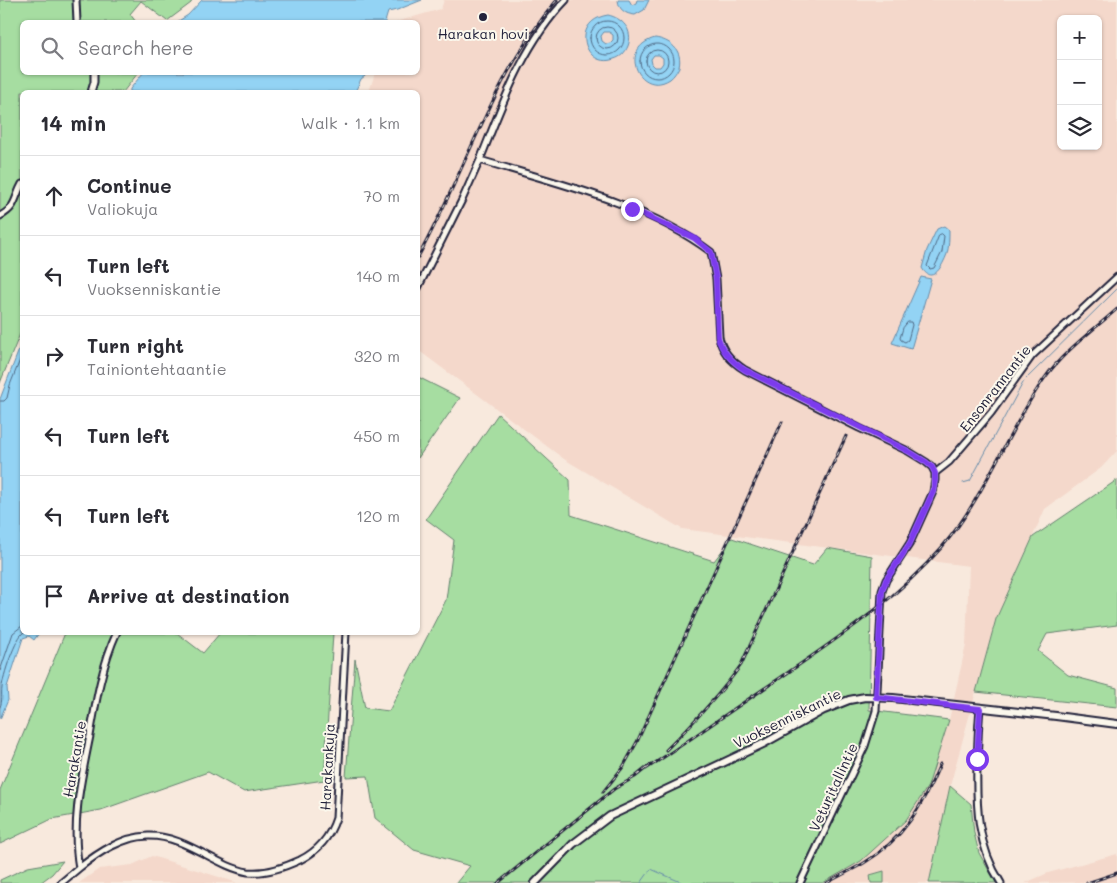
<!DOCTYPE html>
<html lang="en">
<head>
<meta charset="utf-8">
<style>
	body { margin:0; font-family:Mali,sans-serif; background:#f7f7f7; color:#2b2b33 }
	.controls { position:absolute; right:15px; top:15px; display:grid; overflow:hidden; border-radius:8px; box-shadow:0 1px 4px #0004 }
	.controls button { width:45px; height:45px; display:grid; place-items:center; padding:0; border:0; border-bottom:1px solid #e1e1e2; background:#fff; color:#2b2b33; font:25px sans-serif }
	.stop { position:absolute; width:15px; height:15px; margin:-11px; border:4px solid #7c3aed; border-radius:50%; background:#fff }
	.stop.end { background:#7c3aed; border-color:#fff; box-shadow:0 1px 5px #0008 }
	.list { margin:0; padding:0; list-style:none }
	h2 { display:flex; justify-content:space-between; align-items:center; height:65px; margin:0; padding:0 20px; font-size:21px }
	h2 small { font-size:16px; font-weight:400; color:#7c7c81 }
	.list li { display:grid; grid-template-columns:32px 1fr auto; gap:15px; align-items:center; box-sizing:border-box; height:80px; padding:0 20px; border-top:1px solid #e1e1e2 }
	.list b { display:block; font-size:19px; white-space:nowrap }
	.list p { margin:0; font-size:16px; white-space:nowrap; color:#7c7c81 }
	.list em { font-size:16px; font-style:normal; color:#7c7c81 }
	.icon { flex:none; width:28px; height:28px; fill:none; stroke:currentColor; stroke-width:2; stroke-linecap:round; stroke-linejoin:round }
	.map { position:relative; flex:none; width:1117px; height:883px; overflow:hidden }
	.search { position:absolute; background:#fff; box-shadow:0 1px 4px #0004; left:20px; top:20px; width:400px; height:55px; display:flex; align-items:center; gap:12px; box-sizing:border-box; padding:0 18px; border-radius:8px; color:#7c7c81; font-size:19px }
	.panel { position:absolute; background:#fff; box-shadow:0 1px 4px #0004; left:20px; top:90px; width:400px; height:545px; border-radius:8px }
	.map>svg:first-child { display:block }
	.built { fill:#f4d8cb; fill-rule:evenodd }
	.green { fill:#a6dda1; stroke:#64806e }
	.water { fill:#93d3f4; stroke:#668caa; fill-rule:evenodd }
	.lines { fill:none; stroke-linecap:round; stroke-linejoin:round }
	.shore { stroke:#4f6985; stroke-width:1 }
	.stream { stroke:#668caa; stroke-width:1 }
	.minor-casing { stroke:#22223b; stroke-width:9 }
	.tertiary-casing { stroke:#22223b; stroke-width:10 }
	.minor { stroke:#fbf7ec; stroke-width:5 }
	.tertiary { stroke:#fbf7ec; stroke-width:6 }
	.rail-casing { stroke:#22223b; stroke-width:3 }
	.rail { stroke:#fbf7ec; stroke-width:1; stroke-dasharray:4; stroke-linecap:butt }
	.route { stroke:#7c3aed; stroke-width:6 }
	.poi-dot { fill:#22223b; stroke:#fbf7ec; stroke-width:2 }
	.labels { text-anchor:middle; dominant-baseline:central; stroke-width:4; stroke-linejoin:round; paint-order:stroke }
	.poi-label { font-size:14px; fill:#22223b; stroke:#fbf7ec }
	.street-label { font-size:14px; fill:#22223b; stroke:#fbf7ec }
</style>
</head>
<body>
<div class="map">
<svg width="1117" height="883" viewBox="0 0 1117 883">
	<rect width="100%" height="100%" fill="#f8e9dd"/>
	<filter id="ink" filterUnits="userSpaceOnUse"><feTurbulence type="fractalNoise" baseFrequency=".02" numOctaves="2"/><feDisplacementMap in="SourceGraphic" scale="10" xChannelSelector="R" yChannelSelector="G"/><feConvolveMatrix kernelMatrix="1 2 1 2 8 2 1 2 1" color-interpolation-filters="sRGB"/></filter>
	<g filter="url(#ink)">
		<path class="built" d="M 444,0 L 1117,0 L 1117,451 L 1101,468 L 1045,509 L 996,619 L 950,786 L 929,883 L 884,883 L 884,871 L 870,875 L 871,883 L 823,883 L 861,861 L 928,786 L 949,720 L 966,645 L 969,566 L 682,529 L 564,459 L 418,350 L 418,92 L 369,92 L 375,73 L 418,72 L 418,22 L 396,22 L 441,9 ZM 1061,19 L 1098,19 L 1098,146 L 1061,146 Z
			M 1117,854 L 1117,882 L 1025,883 L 1048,873 Z
			M 152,856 L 235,882 L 236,883 L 79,883 L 99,869 L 132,865 Z"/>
		<path class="green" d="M 0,0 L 192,0 L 191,3 L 167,21 L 141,1 L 130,14 L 136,22 L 22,22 L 22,72 L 138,73 L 123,92 L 22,92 L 22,329 L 0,383 Z
			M 418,377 L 460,398 L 418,458 Z
			M 498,414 L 570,480 L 571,515 L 714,561 L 732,538 L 813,565 L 827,548 L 872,556 L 869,710 L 949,720 L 928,786 L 906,820 L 861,861 L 823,883 L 456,883 L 470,866 L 414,850 L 375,818 L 368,776 L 346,777 L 355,659 L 365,708 L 389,711 L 446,600 L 454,540 L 426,519 Z
			M 1117,480 L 1117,625 L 1047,634 L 1038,651 L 1068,675 L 1117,688 L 1117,707 L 976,692 L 996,619 L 1033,537 Z
			M 65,633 L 177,633 L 203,653 L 220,633 L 333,633 L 324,780 L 244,792 L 208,772 L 101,810 L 52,819 L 0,844 L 0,790 Z
			M 950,786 L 971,804 L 974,833 L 979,853 L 996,883 L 929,883 Z
			M 63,861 L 52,874 L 40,883 L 0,883 L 0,880 L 28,867 Z
			M 884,871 L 884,883 L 871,883 L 870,875 Z"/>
		<path class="water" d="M 202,0 L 422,0 L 397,10 L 388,12 L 385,22 L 177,22 L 188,15 Z
			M 618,0 L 629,0 L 632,5 L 636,3 L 637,0 L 649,0 L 644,10 L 635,15 C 625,14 619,10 618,0 Z
			M 608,15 C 622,18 634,30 628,46 C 625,53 621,57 614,59 C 585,70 569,21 608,15 ZM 604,32 L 609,32 L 613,35 L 613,40 L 610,43 L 606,44 L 602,41 L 601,36 Z
			M 655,38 C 670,40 683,50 679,67 C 677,71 674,76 670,79 C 641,98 616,49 655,38 ZM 654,55 L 659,55 L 663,58 L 663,63 L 660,67 L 655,67 L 652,64 L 651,59 Z
			M 143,73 L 143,72 L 366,73 L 365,76 L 361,79 L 355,92 L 130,92 L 130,89 Z
			M 944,226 L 949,230 C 949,238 949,247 947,254 C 943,265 932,286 922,268 L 927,250 L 935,233 L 937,229 Z
			M 921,277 L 931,279 L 911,349 L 892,343 Z
			M 22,342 L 22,632 L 39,633 L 34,640 L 29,636 L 23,638 L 7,687 L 8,700 L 0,719 L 0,399 Z"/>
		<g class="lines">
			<path class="shore" d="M590 38a17 17 0 1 1 34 0a17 17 0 1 1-34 0Z
				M596 38a11 11 0 1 1 22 0a11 11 0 1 1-22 0Z
				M640 61a17 17 0 1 1 34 0a17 17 0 1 1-34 0Z
				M646 61a11 11 0 1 1 22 0a11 11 0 1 1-22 0Z
				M 942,234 L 944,236 L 942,252 L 934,268 L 930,269 L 927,266 L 939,235 Z
				M 908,322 L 911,322 L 912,325 L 908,340 L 905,342 L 901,340 L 900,338 L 903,328 Z
				M 0,401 L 4,401 L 7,398 L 10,385 L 22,355
				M 0,671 L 13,633 L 22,626
				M 0,707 C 3,700 1,695 2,688 C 2,678 16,636 24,632"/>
			<path class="stream" d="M 963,483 L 970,481 L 1024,381 L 1117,289
				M 641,883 L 651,869 L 683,883"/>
			<defs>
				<path id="minor" d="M 76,0 L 77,22
					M 91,92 L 94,82 L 94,72
					M 480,160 C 502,105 523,44 566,0
					M 0,216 C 17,207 14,198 22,184
					M 418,288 L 462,200 L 480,160 C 556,183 646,203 711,252 L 716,279 L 719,337 C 722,352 732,362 745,370 L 859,428 L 908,451 L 926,462 L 932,467 L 935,473 L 935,480 L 933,492 L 910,543 L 886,580 L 882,591 L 876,711 L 865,746 L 800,883
					M 935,473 L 949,462 L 991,413 L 1032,356 L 1117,277
					M 980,709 C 978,727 978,745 977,763 C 976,806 977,846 1001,883
					M 79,868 C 99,852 122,837 148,836 C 185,835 215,866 248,872 C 265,874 285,867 300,860 C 318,851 330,837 336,818 L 346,632
					M 61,883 L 79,868 C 71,823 81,780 90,736 C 96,701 102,665 117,632"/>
				<path id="tertiary" d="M 535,883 L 573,844 L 610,816 L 765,743 L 824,710 L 849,700 L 865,697 L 893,698 L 1056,716 L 1117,724"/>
			</defs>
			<use href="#minor" class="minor-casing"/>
			<use href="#tertiary" class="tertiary-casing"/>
			<use href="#minor" class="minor"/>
			<use href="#tertiary" class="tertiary"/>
			<defs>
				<path id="rail" d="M 418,257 C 465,173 493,75 557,0
					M 666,750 C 693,723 719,696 741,665 L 846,436
					M 646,769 C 690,740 733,709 777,680 C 835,640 895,601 942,547 C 985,497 1006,433 1044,379 C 1064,351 1091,332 1117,309
					M 603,792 L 623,767 L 637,742 L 782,422
					M 498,883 L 614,789 L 635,777 L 650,765
					M 827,883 C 839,876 852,870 864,863 C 904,839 923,805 940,764
					M 1087,883 L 1117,873"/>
			</defs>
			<use href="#rail" class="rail-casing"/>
			<use href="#rail" class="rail"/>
		</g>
	</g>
	<g class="lines" filter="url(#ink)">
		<path class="route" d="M 632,209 L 694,238 L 711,252 L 716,279 L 718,337 C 722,352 732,362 745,370 L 908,451 L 926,462 L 932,467 L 935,473 L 935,480 L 933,492 L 910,543 L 886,580 L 882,591 L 876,697 L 980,709 L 977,759"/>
	</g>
	<circle class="poi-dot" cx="483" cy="17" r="5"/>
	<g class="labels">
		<g class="poi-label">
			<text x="483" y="33">Harakan hovi</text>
		</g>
		<g class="street-label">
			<text transform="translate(995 388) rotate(-52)">Ensonrannantie</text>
			<text transform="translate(787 718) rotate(-26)">Vuoksenniskantie</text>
			<text transform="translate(74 759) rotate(-80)">Harakantie</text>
			<text transform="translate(327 767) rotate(-87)">Harakankuja</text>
			<text transform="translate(833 787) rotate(-65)">Veturitallintie</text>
		</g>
	</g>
</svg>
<div class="controls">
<button>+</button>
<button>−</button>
<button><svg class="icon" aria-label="layers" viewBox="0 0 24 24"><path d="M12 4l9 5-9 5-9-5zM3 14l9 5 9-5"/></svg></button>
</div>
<div class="stop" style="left:977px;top:759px"></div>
<div class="stop end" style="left:632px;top:209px"></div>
<div class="search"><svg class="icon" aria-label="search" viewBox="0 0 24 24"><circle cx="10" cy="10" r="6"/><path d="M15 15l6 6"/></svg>Search here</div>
<section class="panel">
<h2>14 min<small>Walk · 1.1 km</small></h2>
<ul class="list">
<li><svg class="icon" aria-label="ahead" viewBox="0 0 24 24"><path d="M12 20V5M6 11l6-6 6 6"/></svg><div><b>Continue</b><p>Valiokuja</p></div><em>70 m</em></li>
<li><svg class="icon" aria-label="left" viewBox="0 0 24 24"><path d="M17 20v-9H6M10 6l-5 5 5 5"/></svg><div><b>Turn left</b><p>Vuoksenniskantie</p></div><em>140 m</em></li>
<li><svg class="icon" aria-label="right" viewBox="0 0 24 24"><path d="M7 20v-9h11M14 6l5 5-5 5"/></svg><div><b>Turn right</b><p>Tainiontehtaantie</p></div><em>320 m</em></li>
<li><svg class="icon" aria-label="left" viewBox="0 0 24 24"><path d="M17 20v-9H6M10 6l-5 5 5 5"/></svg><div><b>Turn left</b></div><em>450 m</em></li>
<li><svg class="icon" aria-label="left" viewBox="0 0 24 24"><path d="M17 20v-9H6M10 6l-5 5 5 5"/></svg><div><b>Turn left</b></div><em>120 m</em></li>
<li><svg class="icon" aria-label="arrive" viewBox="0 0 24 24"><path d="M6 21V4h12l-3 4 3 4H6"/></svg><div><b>Arrive at destination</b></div></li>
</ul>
</section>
</div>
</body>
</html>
